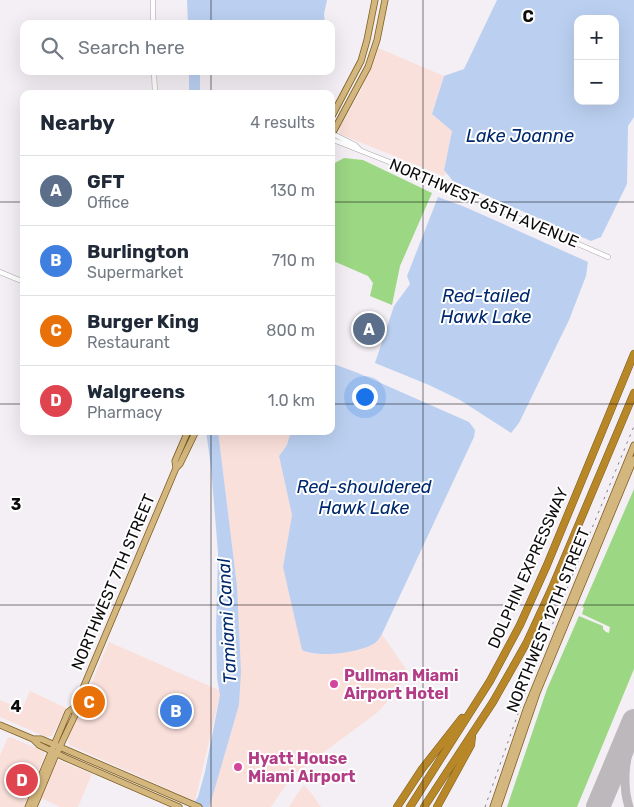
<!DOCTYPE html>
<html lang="en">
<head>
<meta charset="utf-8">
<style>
	body { margin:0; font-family:Rubik,sans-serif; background:#f6f6f7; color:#1f2937 }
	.controls { position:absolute; right:15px; top:15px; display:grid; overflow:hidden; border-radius:10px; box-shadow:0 5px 20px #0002 }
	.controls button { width:45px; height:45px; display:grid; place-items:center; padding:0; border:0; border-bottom:1px solid #e0e1e3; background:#fff; color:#1f2937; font:25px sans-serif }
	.you { position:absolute; left:364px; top:396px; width:18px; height:18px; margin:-12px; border:4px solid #fff; border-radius:50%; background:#1a73e8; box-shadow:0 0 0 8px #1a73e833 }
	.badge { display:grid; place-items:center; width:32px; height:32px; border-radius:50%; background:#1a73e8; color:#fff; font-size:16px; font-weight:700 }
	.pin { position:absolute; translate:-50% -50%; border:2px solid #fff; box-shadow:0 1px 5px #0006 }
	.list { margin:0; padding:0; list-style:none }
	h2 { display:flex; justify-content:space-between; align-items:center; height:65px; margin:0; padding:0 20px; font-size:21px }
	h2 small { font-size:16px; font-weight:400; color:#747a83 }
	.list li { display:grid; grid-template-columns:32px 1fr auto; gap:15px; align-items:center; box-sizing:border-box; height:70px; padding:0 20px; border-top:1px solid #e0e1e3 }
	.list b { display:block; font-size:19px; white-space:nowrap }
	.list p { margin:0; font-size:16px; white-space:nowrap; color:#747a83 }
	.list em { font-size:16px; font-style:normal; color:#747a83 }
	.icon { flex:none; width:28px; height:28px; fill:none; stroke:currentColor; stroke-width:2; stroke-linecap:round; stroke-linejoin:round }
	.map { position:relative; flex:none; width:634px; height:807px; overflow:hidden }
	.search { position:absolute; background:#fff; box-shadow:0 5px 20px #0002; left:20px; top:20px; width:315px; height:55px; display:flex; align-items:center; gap:12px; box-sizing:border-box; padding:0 18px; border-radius:10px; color:#747a83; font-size:19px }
	.panel { position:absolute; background:#fff; box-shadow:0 5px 20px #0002; left:20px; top:90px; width:315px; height:345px; border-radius:10px }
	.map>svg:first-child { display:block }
	.commercial { fill:#fae0db }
	.green { fill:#9cd784 }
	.water { fill:#bbd0f1; fill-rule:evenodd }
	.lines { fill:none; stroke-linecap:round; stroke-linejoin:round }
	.taxiway { stroke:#bcb8bc; stroke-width:9 }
	.runway { stroke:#bcb8bc; stroke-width:24 }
	.minor-casing { stroke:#aca7ab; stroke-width:5.5 }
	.major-casing { stroke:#7c5c1f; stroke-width:7 }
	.highway-casing { stroke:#7c5c1f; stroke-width:8 }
	.minor { stroke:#fff; stroke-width:4.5 }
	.major { stroke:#d4b77e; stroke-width:5.5 }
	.highway { stroke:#b88728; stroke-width:7 }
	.rail { stroke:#848184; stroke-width:1; stroke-dasharray:2.5 5; stroke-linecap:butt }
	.grid { fill:none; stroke:#0d0c0d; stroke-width:1; stroke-opacity:0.55 }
	.hotel-dot { fill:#d1479c; stroke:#fff; stroke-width:2 }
	.labels { text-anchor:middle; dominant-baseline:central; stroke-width:4; stroke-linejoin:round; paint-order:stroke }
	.street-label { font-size:16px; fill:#0d0c0d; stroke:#fff }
	.hotel-label { font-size:16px; font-weight:bold; fill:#b23c85; stroke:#fff; text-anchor:start }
	.water-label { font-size:18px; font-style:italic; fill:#00296d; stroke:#fff }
	.grid-label { font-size:16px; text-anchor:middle; font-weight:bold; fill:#0d0c0d; stroke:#fff; stroke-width:4; stroke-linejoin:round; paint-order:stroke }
</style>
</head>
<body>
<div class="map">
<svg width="634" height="807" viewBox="0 0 634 807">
	<rect width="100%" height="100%" fill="#f4eff4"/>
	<path class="commercial" d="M 378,48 L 444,76 L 432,113 L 452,131 L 444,170 L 447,173 L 443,176 L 340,134 L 339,129 L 361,90 Z
		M 218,431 L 291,431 L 287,445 L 279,456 L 292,515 L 283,567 L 308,653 L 319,654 L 359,650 L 377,642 L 382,634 L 408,672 L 395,693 L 378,712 L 292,776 L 271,807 L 209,807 L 239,705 L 240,682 L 237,586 Z
		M 109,642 L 221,691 L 195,801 L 69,745 L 68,738 Z
		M 30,691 L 66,708 L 52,736 L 46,737 L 0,717 L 0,700 L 22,709 Z
		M 10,737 L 43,751 L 45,754 L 24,807 L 0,807 L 0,756 L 7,739 Z
		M 59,760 L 92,774 L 78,807 L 60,807 L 41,798 L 55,764 Z
		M 304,785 L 312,794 L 321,807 L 289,807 L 297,794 Z"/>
	<path class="green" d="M 344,158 L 363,160 L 432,193 L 400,266 L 392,305 L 370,296 L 373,283 L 368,276 L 331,260 L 331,165 Z
		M 634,489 L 634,669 L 577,807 L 507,807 L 547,689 L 579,616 L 603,626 L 603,629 L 606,632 L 609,633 L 610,627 L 582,614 L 584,607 L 582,608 Z"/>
	<path class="water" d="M 187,0 L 327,0 L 324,14 L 325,24 L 188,24 Z
		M 497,0 L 634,0 L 634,117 L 628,126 L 627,184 L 601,237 L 591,241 L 453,181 L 444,170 L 452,131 L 432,114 L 444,76 L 464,69 ZM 578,19 L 615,19 L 615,101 L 578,101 Z
		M 189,71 L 200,71 L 200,94 L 189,94 Z
		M 438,197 L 465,207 L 588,262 L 586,276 L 569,320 L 519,423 L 511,433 L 460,400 L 429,385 L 375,363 L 394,306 L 410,284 L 407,276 Z
		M 331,363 L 358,373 L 469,422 L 475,430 L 474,437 L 382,634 C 380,637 378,641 375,643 C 360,653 318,658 302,650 L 283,567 L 292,515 L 279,456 L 287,445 L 291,431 L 331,431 Z
		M 206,431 L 218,431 L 237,586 L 241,672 L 239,705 L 210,805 L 209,807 L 191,807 L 198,797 L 205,772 L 220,695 L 217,678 L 216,631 L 218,553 L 211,467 Z"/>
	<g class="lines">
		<path class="taxiway" d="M 629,807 C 621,781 626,755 634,730"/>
		<path class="runway" d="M 598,807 L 634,721"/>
		<defs>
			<path id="minor" d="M 153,0 L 153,24
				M 154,71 L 155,94
				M 331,133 L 355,145 L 360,150
				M 331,139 L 392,163 L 608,257
				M 0,272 L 24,282"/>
			<path id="major" d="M 331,118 L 361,61 L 367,40 L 375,0
				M 331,136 L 368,67 L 377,40 L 385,0
				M 176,468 L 175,461 L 188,431
				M 0,725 L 33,739 L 39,745 L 66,758 L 179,807
				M 33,739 L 41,739 L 69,751 L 199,807
				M 28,807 L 68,712 L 75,707
				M 34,807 L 54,759 L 75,715 L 75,707 L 176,468 L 180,464 L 196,431
				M 493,807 L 527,707 L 634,445
				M 498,807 L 537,693 L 634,459"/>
			<path id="highway" d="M 397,807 L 422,769 L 462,718
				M 410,807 L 490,681 L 520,625 L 547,565 L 634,354
				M 424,807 L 493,702 L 527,642 L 551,590 L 634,393
				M 437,807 L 471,745 L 472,736"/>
		</defs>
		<use href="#minor" class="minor-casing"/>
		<use href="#major" class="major-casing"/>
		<use href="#highway" class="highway-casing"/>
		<use href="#minor" class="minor"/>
		<use href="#major" class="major"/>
		<use href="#highway" class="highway"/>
		<path class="rail" d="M 485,807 L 532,674 L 634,426"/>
	</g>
	<path class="grid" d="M 211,0 L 211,24M 423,0 L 423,807M 211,71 L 211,94M 0,202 L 24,202M 331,202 L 634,202M 0,404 L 24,404M 331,404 L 634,404M 211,431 L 211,807M 0,605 L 634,605"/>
	<g class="hotel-dot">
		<circle cx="334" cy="684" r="5"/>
		<circle cx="238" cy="767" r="5"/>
	</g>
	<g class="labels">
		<g class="street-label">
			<text transform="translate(484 203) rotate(23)">NORTHWEST 65TH AVENUE</text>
			<text transform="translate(528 568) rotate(-66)">DOLPHIN EXPRESSWAY</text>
			<text transform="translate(113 582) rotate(-67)">NORTHWEST 7TH STREET</text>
			<text transform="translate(548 620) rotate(-68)">NORTHWEST 12TH STREET</text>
		</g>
		<g class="hotel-label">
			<text x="344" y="675">Pullman Miami<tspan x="344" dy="18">Airport Hotel</tspan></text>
			<text x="248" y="758">Hyatt House<tspan x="248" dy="18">Miami Airport</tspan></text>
		</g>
		<g class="water-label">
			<text x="520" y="136">Lake Joanne</text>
			<text x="486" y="296">Red-tailed<tspan x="486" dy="21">Hawk Lake</tspan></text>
			<text x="364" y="487">Red-shouldered<tspan x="364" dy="21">Hawk Lake</tspan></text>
			<text transform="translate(227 621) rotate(-93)">Tamiami Canal</text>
		</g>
	</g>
	<g class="grid-label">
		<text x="528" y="22">C</text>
		<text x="16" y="510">3</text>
		<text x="16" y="712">4</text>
	</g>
</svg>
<div class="controls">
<button>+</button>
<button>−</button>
</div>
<div class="you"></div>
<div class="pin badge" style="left:369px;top:329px;background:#5c6f8a">A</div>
<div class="pin badge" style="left:176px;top:711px;background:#3f7fe0">B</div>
<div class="pin badge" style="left:89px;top:702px;background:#e8710a">C</div>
<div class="pin badge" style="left:22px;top:780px;background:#e0444e">D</div>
<div class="search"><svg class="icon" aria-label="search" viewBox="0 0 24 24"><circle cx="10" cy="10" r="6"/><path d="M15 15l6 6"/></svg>Search here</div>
<section class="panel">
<h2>Nearby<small>4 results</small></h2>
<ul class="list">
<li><span class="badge" style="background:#5c6f8a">A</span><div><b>GFT</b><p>Office</p></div><em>130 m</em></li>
<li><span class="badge" style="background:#3f7fe0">B</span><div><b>Burlington</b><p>Supermarket</p></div><em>710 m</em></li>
<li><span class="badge" style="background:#e8710a">C</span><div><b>Burger King</b><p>Restaurant</p></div><em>800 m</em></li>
<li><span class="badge" style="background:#e0444e">D</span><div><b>Walgreens</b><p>Pharmacy</p></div><em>1.0 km</em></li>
</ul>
</section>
</div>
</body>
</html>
